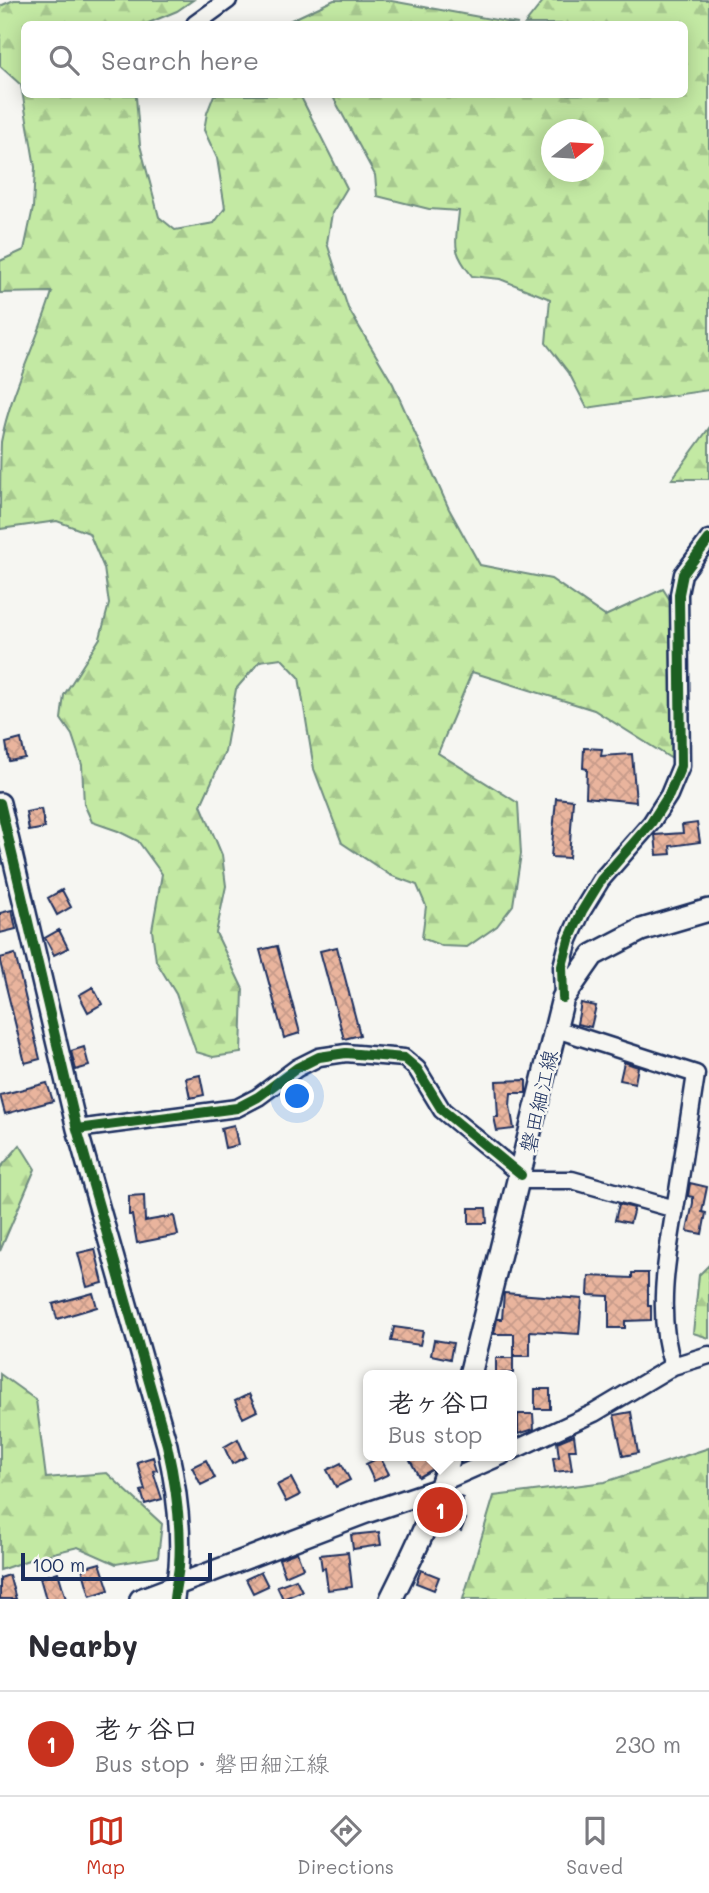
<!DOCTYPE html>
<html lang="en">
<head>
<meta charset="utf-8">
<style>
	body { margin:0; font-family:Mali,"Klee One",sans-serif; background:#f2f2f3; color:#2b2b33 }
	.compass { position:absolute; left:541px; top:119px; width:63px; height:63px; border-radius:50%; background:#fff; box-shadow:0 4px 18px #0003; rotate:73deg }
	.scale { position:absolute; left:21px; bottom:18px; width:191px; box-sizing:border-box; padding-left:7px; border:4px solid #1b2f5e; border-top:0; font-size:19px; line-height:24px; white-space:nowrap; color:#1b2f5e; -webkit-text-stroke:5px #f6f6f2; paint-order:stroke }
	.you { position:absolute; left:298px; top:1097px; width:24px; height:24px; margin:-18px; border:5px solid #fff; border-radius:50%; background:#1a73e8; box-shadow:0 0 0 10px #1a73e833 }
	.badge { display:grid; place-items:center; width:46px; height:46px; border-radius:50%; background:#c8321e; color:#fff; font-size:23px; font-weight:700 }
	.pin { position:absolute; translate:-50% -50%; border:4px solid #fff; box-shadow:0 2px 7px #0006 }
	.popup { position:absolute; left:363px; top:1370px; width:154px; height:91px; box-sizing:border-box; display:grid; place-content:center; border-radius:10px; background:#fff; filter:drop-shadow(0 2px 5px #0005); font-size:23px; white-space:nowrap; color:#7c7c81 }
	.popup b { font-size:26px; color:#2b2b33 }
	.popup::after { content:''; position:absolute; left:50%; top:100%; margin-left:-14px; border:14px solid transparent; border-top-color:#fff }
	.list { margin:0; padding:0; list-style:none }
	h2 { display:flex; justify-content:space-between; align-items:center; height:91px; margin:0; padding:0 28px; font-size:30px }
	h2 small { font-size:23px; font-weight:400; color:#7c7c81 }
	.list li { display:grid; grid-template-columns:46px 1fr auto; gap:21px; align-items:center; box-sizing:border-box; height:105px; padding:0 28px; border-top:2px solid #e1e1e2 }
	.list b { display:block; font-size:26px; white-space:nowrap }
	.list p { margin:0; font-size:23px; white-space:nowrap; color:#7c7c81 }
	.list em { font-size:23px; font-style:normal; color:#7c7c81 }
	.icon { flex:none; width:38px; height:38px; fill:none; stroke:currentColor; stroke-width:2; stroke-linecap:round; stroke-linejoin:round }
	.map { position:relative; flex:none; width:709px; height:1599px; overflow:hidden }
	.search { position:absolute; background:#fff; box-shadow:0 4px 18px #0003; left:21px; right:21px; top:21px; height:77px; display:flex; align-items:center; gap:18px; box-sizing:border-box; padding:0 24px; border-radius:10px; color:#7c7c81; font-size:26px }
	.sheet { height:196px; background:#fff }
	nav { display:flex; justify-content:space-around; align-items:center; box-sizing:border-box; height:98px; border-top:2px solid #e1e1e2; background:#fff; font-size:19px; color:#7c7c81 }
	nav a { display:grid; justify-items:center; gap:4px }
	nav .on { color:#c8321e }
	.map>svg:first-child { display:block }
	.forest { fill:url(#forest-firs); stroke:#6f8c80; stroke-width:2; fill-rule:evenodd }
	.building { fill:url(#building-cross-hatch); stroke:#1b2f5e; stroke-width:2 }
	.lines { fill:none; stroke-linecap:round; stroke-linejoin:round }
	.minor-casing { stroke:#1b2f5e; stroke-width:21 }
	.tertiary-casing { stroke:#1b2f5e; stroke-width:24 }
	.secondary-casing { stroke:#1b2f5e; stroke-width:26 }
	.minor { stroke:#f6f6f2; stroke-width:16 }
	.tertiary { stroke:#f6f6f2; stroke-width:19 }
	.secondary { stroke:#f6f6f2; stroke-width:21 }
	.cycleway-casing { stroke:#f6f6f2; stroke-width:15 }
	.cycleway { stroke:#1b5e20; stroke-width:10 }
	.labels { text-anchor:middle; dominant-baseline:central; stroke-width:5; stroke-linejoin:round; paint-order:stroke }
	.street-label { font-size:21px; fill:#1b2f5e; stroke:#f6f6f2 }
</style>
</head>
<body>
<div class="map">
<svg width="709" height="1599" viewBox="0 0 709 1599">
	<defs>
		<pattern id="forest-firs" width="22" height="20" patternUnits="userSpaceOnUse" patternTransform="scale(1.75)"><rect width="22" height="20" fill="#c3e9a3"/><path d="M5 1l3.5 6h-7zM16 11l3.5 6h-7z" fill="#a7c88f"/></pattern>
		<pattern id="building-cross-hatch" width="8" height="8" patternUnits="userSpaceOnUse" patternTransform="scale(1.75)"><rect width="8" height="8" fill="#e9b49d"/><path d="M0 0l8 8M0 8l8-8" fill="none" stroke="#c79b8a"/></pattern>
	</defs>
	<rect width="100%" height="100%" fill="#f6f6f2"/>
	<filter id="ink" filterUnits="userSpaceOnUse"><feTurbulence type="fractalNoise" baseFrequency=".0143" numOctaves="2"/><feDisplacementMap in="SourceGraphic" scale="14" xChannelSelector="R" yChannelSelector="G"/><feConvolveMatrix kernelMatrix="1 2 1 2 8 2 1 2 1" color-interpolation-filters="sRGB"/></filter>
	<g filter="url(#ink)">
		<path class="forest" d="M 14,0 L 193,0 L 177,11 L 146,24 L 24,24 L 24,94 L 134,95 L 136,97 L 140,145 L 159,217 L 175,230 L 214,223 L 225,208 L 217,158 L 204,130 L 207,113 L 214,95 L 300,95 L 347,188 L 332,213 L 327,243 L 348,308 L 393,384 L 449,509 L 480,565 L 551,579 L 605,616 L 663,589 L 672,603 L 672,759 L 594,710 L 472,672 L 438,753 L 518,803 L 521,854 L 513,905 L 497,926 L 467,947 L 442,946 L 422,938 L 426,906 L 417,885 L 390,875 L 342,843 L 314,769 L 299,677 L 281,658 L 260,661 L 236,689 L 225,752 L 201,805 L 222,855 L 226,886 L 216,933 L 243,989 L 241,1053 L 213,1057 L 196,1052 L 176,994 L 156,961 L 152,930 L 162,874 L 138,841 L 118,831 L 92,822 L 84,804 L 82,765 L 72,735 L 61,719 L 64,695 L 100,638 L 109,604 L 104,568 L 89,533 L 57,521 L 0,529 C 0,502 0,468 1,442 C 11,390 37,343 52,292 L 0,293 L 0,261 L 24,250 L 33,208 L 35,167 L 21,85 L 0,66 L 0,6 Z
			M 334,0 L 386,0 L 518,24 L 291,24 L 289,21 Z
			M 544,0 L 709,0 L 709,390 L 587,408 L 569,373 L 546,343 L 550,299 L 500,279 L 472,276 C 450,248 456,244 459,211 L 429,209 L 377,196 L 375,175 L 332,95 L 684,94 L 684,24 L 525,24 ZM 552,130 L 594,130 L 594,172 L 552,172 Z
			M 709,428 L 709,479 L 672,479 Z
			M 20,1145 L 35,1169 L 0,1251 L 0,1168 Z
			M 709,1265 L 709,1338 L 693,1333 L 699,1275 Z
			M 0,1374 L 36,1400 L 46,1478 L 107,1473 L 162,1524 L 158,1557 L 116,1564 L 78,1547 L 37,1557 L 0,1570 Z
			M 709,1448 L 709,1599 L 463,1599 L 494,1496 L 605,1482 Z"/>
		<path class="building" d="M 21,739 L 25,758 L 9,761 L 6,743 Z
			M 584,748 L 602,749 L 601,756 L 632,754 L 636,802 L 586,797 L 587,769 L 583,768 Z
			M 556,798 L 573,800 L 569,858 L 551,857 Z
			M 41,809 L 45,828 L 29,831 L 26,812 Z
			M 697,823 L 700,842 L 670,846 L 671,854 L 657,855 L 655,835 L 683,833 L 682,825 Z
			M 62,890 L 71,907 L 57,915 L 48,898 Z
			M 12,910 L 16,929 L 0,933 L 0,913 Z
			M 59,930 L 68,948 L 54,955 L 45,938 Z
			M 277,946 L 300,1033 L 284,1038 L 260,950 Z
			M 337,947 L 360,1035 L 344,1039 L 320,951 Z
			M 15,954 L 40,1059 L 25,1063 L 0,962 L 0,958 Z
			M 93,987 L 102,1004 L 88,1012 L 79,995 Z
			M 581,1003 L 596,1006 L 591,1027 L 577,1024 Z
			M 84,1047 L 89,1066 L 76,1070 L 71,1051 Z
			M 624,1062 L 638,1067 L 635,1083 L 620,1080 Z
			M 200,1075 L 204,1095 L 190,1098 L 186,1078 Z
			M 526,1080 L 526,1093 L 511,1093 L 510,1106 L 514,1129 L 497,1131 L 494,1117 L 498,1117 L 496,1081 Z
			M 47,1083 L 53,1101 L 5,1114 L 0,1095 Z
			M 234,1125 L 238,1145 L 225,1148 L 221,1128 Z
			M 690,1183 L 707,1187 L 702,1212 L 706,1213 L 702,1234 L 687,1231 L 693,1203 L 693,1197 L 688,1196 Z
			M 144,1195 L 145,1221 L 174,1216 L 178,1235 L 137,1243 L 132,1215 L 129,1215 L 129,1196 Z
			M 619,1204 L 634,1208 L 630,1223 L 615,1220 Z
			M 469,1208 L 486,1208 L 487,1223 L 469,1223 Z
			M 95,1249 L 103,1283 L 87,1287 L 78,1253 Z
			M 632,1273 L 648,1273 L 648,1306 L 651,1306 L 651,1320 L 625,1321 L 625,1328 L 609,1328 L 609,1296 L 588,1295 L 589,1276 L 632,1278 Z
			M 93,1293 L 97,1307 L 57,1319 L 53,1304 Z
			M 504,1293 L 582,1299 L 579,1334 L 530,1331 L 530,1356 L 514,1356 L 514,1334 L 494,1334 L 497,1319 L 502,1319 Z
			M 394,1327 L 423,1331 L 420,1345 L 391,1341 Z
			M 434,1340 L 453,1343 L 450,1359 L 431,1355 Z
			M 496,1358 L 513,1358 L 513,1373 L 496,1373 Z
			M 535,1389 L 550,1389 L 550,1409 L 535,1409 Z
			M 249,1394 L 257,1411 L 243,1418 L 235,1401 Z
			M 631,1412 L 638,1453 L 623,1456 L 614,1415 Z
			M 518,1414 L 533,1414 L 534,1429 L 518,1434 Z
			M 574,1435 L 576,1450 L 569,1450 L 572,1470 L 555,1472 L 553,1458 L 559,1457 L 557,1442 Z
			M 238,1439 L 246,1457 L 232,1464 L 224,1447 Z
			M 418,1456 L 426,1456 L 433,1469 L 419,1477 L 410,1460 Z
			M 153,1457 L 157,1470 L 153,1471 L 162,1499 L 145,1504 L 141,1491 L 145,1490 L 137,1462 Z
			M 380,1457 L 389,1474 L 374,1481 L 366,1464 Z
			M 206,1460 L 215,1478 L 201,1485 L 192,1467 Z
			M 341,1463 L 350,1480 L 336,1487 L 327,1470 Z
			M 291,1478 L 300,1495 L 286,1502 L 277,1485 Z
			M 452,1494 L 463,1498 L 456,1515 L 466,1519 L 461,1531 L 441,1523 Z
			M 379,1532 L 381,1545 L 353,1549 L 351,1535 Z
			M 297,1552 L 303,1568 L 285,1576 L 279,1559 Z
			M 348,1552 L 352,1587 L 328,1590 L 325,1568 L 322,1569 L 320,1555 Z
			M 100,1563 L 109,1590 L 90,1596 L 82,1568 Z
			M 421,1570 L 439,1577 L 434,1590 L 416,1583 Z
			M 58,1572 L 66,1599 L 46,1599 L 40,1578 Z
			M 261,1572 L 268,1586 L 253,1593 L 246,1579 Z
			M 9,1575 L 16,1599 L 0,1599 L 0,1578 Z
			M 296,1579 L 302,1591 L 283,1599 L 277,1586 Z"/>
		<g class="lines">
			<defs>
				<path id="minor" d="M 195,24 L 228,0
					M 563,998 L 562,966 L 569,940 L 582,911 L 601,880 L 651,823 L 669,795 L 681,766 L 679,594 L 683,574 L 709,539
					M 556,1029 L 696,1074 C 690,1113 684,1152 678,1191 C 669,1246 654,1311 673,1366
					M 77,1129 L 237,1108 L 258,1097 L 297,1068 L 319,1057 L 346,1053 L 404,1058 L 417,1069 L 442,1110 L 521,1175
					M 519,1180 L 572,1180 L 675,1209
					M 512,1451 L 594,1413 L 673,1366 L 709,1355
					M 443,1482 L 502,1456"/>
				<path id="tertiary" d="M 0,803 L 77,1129 L 167,1445 C 176,1485 182,1525 179,1566 C 178,1577 175,1588 174,1599
					M 140,1599 L 366,1513 L 441,1488"/>
				<path id="secondary" d="M 470,1375 L 563,998 L 593,955 L 641,930 L 709,910
					M 391,1599 C 414,1553 437,1506 450,1456"/>
			</defs>
			<use href="#minor" class="minor-casing"/>
			<use href="#tertiary" class="tertiary-casing"/>
			<use href="#secondary" class="secondary-casing"/>
			<use href="#minor" class="minor"/>
			<use href="#tertiary" class="tertiary"/>
			<use href="#secondary" class="secondary"/>
			<defs>
				<path id="cycleway" d="M 0,803 L 77,1129 L 167,1445 C 176,1485 182,1525 179,1566 C 178,1577 175,1588 174,1599
					M 563,998 L 562,966 L 569,940 L 582,911 L 601,880 L 651,823 L 669,795 L 681,766 L 679,594 L 683,574 L 709,539
					M 77,1129 L 237,1108 L 258,1097 L 297,1068 L 319,1057 L 346,1053 L 404,1058 L 417,1069 L 442,1110 L 521,1175"/>
			</defs>
			<use href="#cycleway" class="cycleway-casing"/>
			<use href="#cycleway" class="cycleway"/>
		</g>
	</g>
	<g class="labels">
		<g class="street-label">
			<text transform="translate(538 1101) rotate(-77)">磐田細江線</text>
		</g>
	</g>
</svg>
<svg class="compass" viewBox="-18 -18 36 36"><path d="M0-13l5 13h-10z" fill="#e53935"/><path d="M0 13l5-13h-10z" fill="#7c7c81"/></svg>
<div class="scale">100 m</div>
<div class="you"></div>
<div class="pin badge" style="left:440px;top:1510px">1</div>
<div class="popup"><b>老ヶ谷口</b>Bus stop</div>
<div class="search"><svg class="icon" aria-label="search" viewBox="0 0 24 24"><circle cx="10" cy="10" r="6"/><path d="M15 15l6 6"/></svg>Search here</div>
</div>
<section class="sheet">
<h2>Nearby<small></small></h2>
<ul class="list">
<li><span class="badge">1</span><div><b>老ヶ谷口</b><p>Bus stop · 磐田細江線</p></div><em>230 m</em></li>
</ul>
</section>
<nav>
<a class="on"><svg class="icon" aria-label="map" viewBox="0 0 24 24"><path d="M3 6l6-2 6 2 6-2v14l-6 2-6-2-6 2zM9 4v14M15 6v14"/></svg>Map</a>
<a><svg class="icon" aria-label="directions" viewBox="0 0 24 24"><path d="M12 3l9 9-9 9-9-9zM9 14v-3h6M13 9l2 2-2 2"/></svg>Directions</a>
<a><svg class="icon" aria-label="saved" viewBox="0 0 24 24"><path d="M7 4h10v16l-5-4-5 4z"/></svg>Saved</a>
</nav>
</body>
</html>
